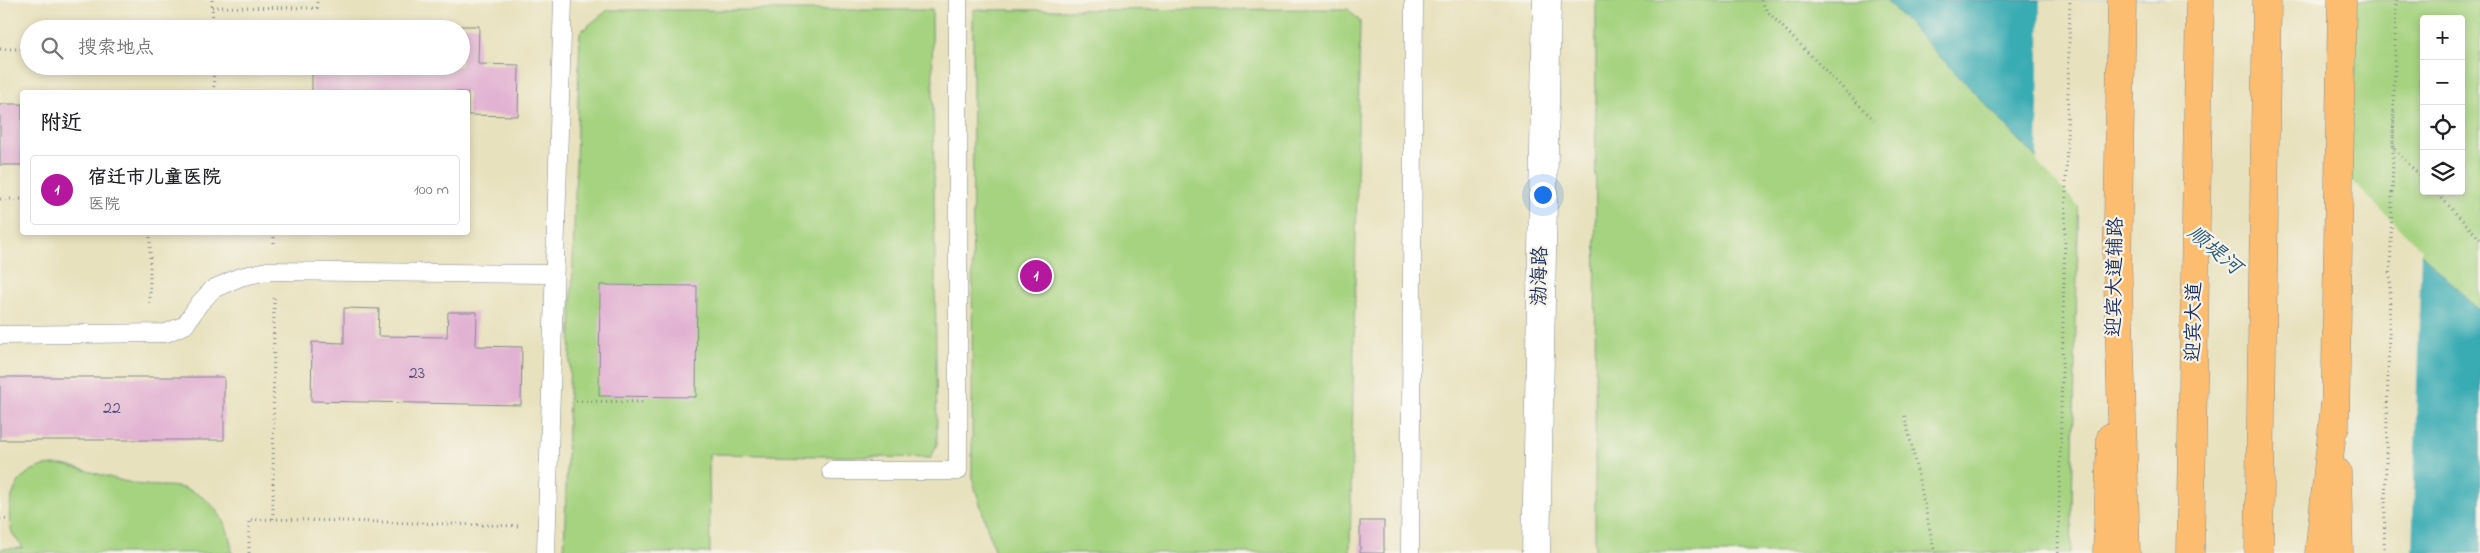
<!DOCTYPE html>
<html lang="zh">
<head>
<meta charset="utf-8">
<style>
	body { margin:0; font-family:"Indie Flower","LXGW WenKai TC",sans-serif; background:#f6f6f6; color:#202124 }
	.controls { position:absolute; right:15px; top:15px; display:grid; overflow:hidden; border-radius:5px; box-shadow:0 2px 8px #0003 }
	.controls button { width:45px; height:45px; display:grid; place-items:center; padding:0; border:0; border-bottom:1px solid #e0e0e0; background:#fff; color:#202124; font:25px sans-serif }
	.you { position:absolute; left:1542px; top:194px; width:18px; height:18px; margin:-12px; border:4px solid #fff; border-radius:50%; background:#1a73e8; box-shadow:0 0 0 8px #1a73e833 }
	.badge { display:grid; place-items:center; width:32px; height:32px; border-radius:50%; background:#b5179e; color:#fff; font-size:16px; font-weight:700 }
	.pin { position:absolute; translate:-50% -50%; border:2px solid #fff; box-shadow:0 1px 5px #0006 }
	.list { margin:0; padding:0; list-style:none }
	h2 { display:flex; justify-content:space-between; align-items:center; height:65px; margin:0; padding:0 20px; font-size:21px }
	h2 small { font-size:16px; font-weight:400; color:#757577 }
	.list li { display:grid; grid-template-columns:32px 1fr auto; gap:15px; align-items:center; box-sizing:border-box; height:70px; margin:0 10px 10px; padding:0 10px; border:1px solid #e0e0e0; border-radius:5px }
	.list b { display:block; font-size:19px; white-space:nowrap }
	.list p { margin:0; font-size:16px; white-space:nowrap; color:#757577 }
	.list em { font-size:16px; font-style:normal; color:#757577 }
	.icon { flex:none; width:28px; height:28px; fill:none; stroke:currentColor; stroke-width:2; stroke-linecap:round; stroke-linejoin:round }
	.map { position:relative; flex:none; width:2480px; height:553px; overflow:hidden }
	.search { position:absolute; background:#fff; box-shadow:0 2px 8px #0003; left:20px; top:20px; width:450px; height:55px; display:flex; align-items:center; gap:12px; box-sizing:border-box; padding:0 18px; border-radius:28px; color:#757577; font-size:19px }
	.panel { position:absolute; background:#fff; box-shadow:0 2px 8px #0003; left:20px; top:90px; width:450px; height:145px; border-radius:5px }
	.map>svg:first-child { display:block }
	.green { fill:#a6d380; stroke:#60816f; fill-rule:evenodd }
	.water { fill:#39abb3; stroke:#2a6d88 }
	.pier { fill:#e8e1bd }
	.building { fill:#e2b2d3 }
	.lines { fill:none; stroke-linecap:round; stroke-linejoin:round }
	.service-casing { stroke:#82888e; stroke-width:19 }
	.tertiary-casing { stroke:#82888e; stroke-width:29 }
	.primary-casing { stroke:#82888e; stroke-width:29 }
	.trunk-casing { stroke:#82888e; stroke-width:29 }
	.path { stroke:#82888e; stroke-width:3; stroke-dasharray:1 4; stroke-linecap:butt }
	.service { stroke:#fff; stroke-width:18 }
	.tertiary { stroke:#fff; stroke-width:28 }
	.primary { stroke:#fcbd6f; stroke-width:28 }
	.trunk { stroke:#fcbd6f; stroke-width:28 }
	.path-bridge { stroke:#82888e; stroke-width:3; stroke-dasharray:1 4; stroke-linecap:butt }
	.labels { text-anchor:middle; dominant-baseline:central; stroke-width:4.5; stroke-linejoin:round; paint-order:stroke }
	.number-label { font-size:18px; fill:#4d507b }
	.street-label { font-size:20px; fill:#1b2f5e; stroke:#f7f3e8 }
	.water-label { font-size:21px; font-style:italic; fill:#265a7c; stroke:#f7f3e8 }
</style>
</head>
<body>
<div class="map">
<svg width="2480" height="553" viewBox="0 0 2480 553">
	<rect width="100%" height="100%" fill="#f7f3e8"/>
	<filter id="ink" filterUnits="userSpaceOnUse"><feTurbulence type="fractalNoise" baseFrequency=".02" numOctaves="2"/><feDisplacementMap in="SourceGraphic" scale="10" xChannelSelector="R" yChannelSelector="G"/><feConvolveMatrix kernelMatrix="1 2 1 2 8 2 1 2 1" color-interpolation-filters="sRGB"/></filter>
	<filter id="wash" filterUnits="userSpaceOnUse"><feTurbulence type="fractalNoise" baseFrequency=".0096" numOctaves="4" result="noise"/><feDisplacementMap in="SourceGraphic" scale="20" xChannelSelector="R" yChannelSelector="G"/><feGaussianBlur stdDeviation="1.12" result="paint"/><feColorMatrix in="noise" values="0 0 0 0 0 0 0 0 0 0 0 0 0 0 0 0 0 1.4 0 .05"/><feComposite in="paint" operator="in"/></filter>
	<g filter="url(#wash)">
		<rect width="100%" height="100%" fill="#e8e1bd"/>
		<path class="green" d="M 1596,0 L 2083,0 L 2071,553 L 1595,553 Z
			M 2341,0 L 2480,0 L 2480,334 L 2338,204 ZM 2424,19 L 2461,19 L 2461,191 L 2424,191 Z
			M 1348,9 L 1360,21 L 1350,553 L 995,553 L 972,478 L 973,10 Z
			M 608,10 L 932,10 L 937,444 L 931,458 L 709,454 L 710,553 L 564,553 L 580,32 Z
			M 62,465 C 86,469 108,478 132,483 C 147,487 163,485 178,487 C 210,493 230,521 232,553 L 0,553 L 0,549 L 23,548 C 20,543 14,538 12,532 C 5,511 12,478 35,469 C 43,465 53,465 62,465 Z"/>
		<path class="water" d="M 1886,0 L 2165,0 L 2480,311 L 2480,553 L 2393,553 L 2377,507 L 2343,480 Z"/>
		<path class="pier" d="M 2040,0 L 2169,0 L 2421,249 L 2412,553 L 2390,553 L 2375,509 L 2341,482 L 2037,162 Z"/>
		<g id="blocks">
			<path class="building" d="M 449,26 L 479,26 L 478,64 L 519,65 L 518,116 L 468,115 L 468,92 L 312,92 L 312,66 L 461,66 L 461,29 L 449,29 Z
				M 0,104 L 22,104 L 22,165 L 0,165 Z
				M 600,285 L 697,286 L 696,397 L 599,396 Z
				M 344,308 L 379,309 L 378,336 L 447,337 L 448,312 L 477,312 L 476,346 L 522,347 L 521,405 L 311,401 L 312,342 L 344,343 Z
				M 0,377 L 224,377 L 224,440 L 0,440 Z
				M 1360,521 L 1384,521 L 1384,553 L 1360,553 Z"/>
		</g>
	</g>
	<g filter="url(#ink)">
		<use href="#blocks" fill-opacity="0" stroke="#82888e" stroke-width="1"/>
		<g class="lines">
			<defs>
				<path id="service" d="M 0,335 L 166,333 L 185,325 L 199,304 L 213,289 L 240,277 L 267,271 L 545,274
					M 831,471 L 958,471 L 958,0
					M 546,553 L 563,0
					M 1410,553 L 1414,0"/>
				<path id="tertiary" d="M 1536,553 L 1547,0"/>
				<path id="primary" d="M 2117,272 L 2122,0
					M 2335,427 L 2342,0
					M 2337,472 L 2339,553
					M 2107,553 L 2111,437"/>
				<path id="trunk" d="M 2117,248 L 2126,553
					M 2190,553 L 2200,0
					M 2259,553 L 2267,0
					M 2319,553 L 2335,404"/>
			</defs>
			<use href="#service" class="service-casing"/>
			<use href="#tertiary" class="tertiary-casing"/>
			<use href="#primary" class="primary-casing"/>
			<use href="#trunk" class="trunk-casing"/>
			<path class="path" d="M 212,0 L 213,29
				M 1761,0 L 1766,10 L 1874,120
				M 2396,0 L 2393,148 L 2424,180
				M 212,7 L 317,8 L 317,0
				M 0,49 L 29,49
				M 213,66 L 214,92
				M 2435,191 L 2480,239
				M 0,199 L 22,199
				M 150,232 L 150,307
				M 274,232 L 274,244
				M 274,298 L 273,519 L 520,526
				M 576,401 L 642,402
				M 1905,416 L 1935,553
				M 0,519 L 10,519
				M 249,553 L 249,520 L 273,519
				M 2058,553 L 2070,0"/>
			<use href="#service" class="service"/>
			<use href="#tertiary" class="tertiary"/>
			<use href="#primary" class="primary"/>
			<use href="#trunk" class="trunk"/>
			<path class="path-bridge" d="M 2384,553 L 2394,109"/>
		</g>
	</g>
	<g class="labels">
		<g class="number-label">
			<text x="417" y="374">23</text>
			<text x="112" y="409">22</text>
		</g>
		<g class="street-label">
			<text transform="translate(1541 276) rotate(-89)">渤海路</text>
			<text transform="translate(2116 277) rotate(-89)">迎宾大道辅路</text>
			<text transform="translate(2195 322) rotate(-89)">迎宾大道</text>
		</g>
		<g class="water-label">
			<text transform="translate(2214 251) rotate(40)">顺堤河</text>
		</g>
	</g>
</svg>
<div class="controls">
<button>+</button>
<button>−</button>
<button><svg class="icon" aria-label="locate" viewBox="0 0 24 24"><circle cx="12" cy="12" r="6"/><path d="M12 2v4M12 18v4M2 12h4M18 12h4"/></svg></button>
<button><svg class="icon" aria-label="layers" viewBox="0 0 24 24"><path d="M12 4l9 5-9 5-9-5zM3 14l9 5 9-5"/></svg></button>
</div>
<div class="you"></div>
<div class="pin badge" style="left:1036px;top:276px">1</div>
<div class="search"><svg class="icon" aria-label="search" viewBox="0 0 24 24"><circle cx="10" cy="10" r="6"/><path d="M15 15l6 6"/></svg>搜索地点</div>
<section class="panel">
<h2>附近<small></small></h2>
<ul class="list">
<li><span class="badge">1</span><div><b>宿迁市儿童医院</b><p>医院</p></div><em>100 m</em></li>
</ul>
</section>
</div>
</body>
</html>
